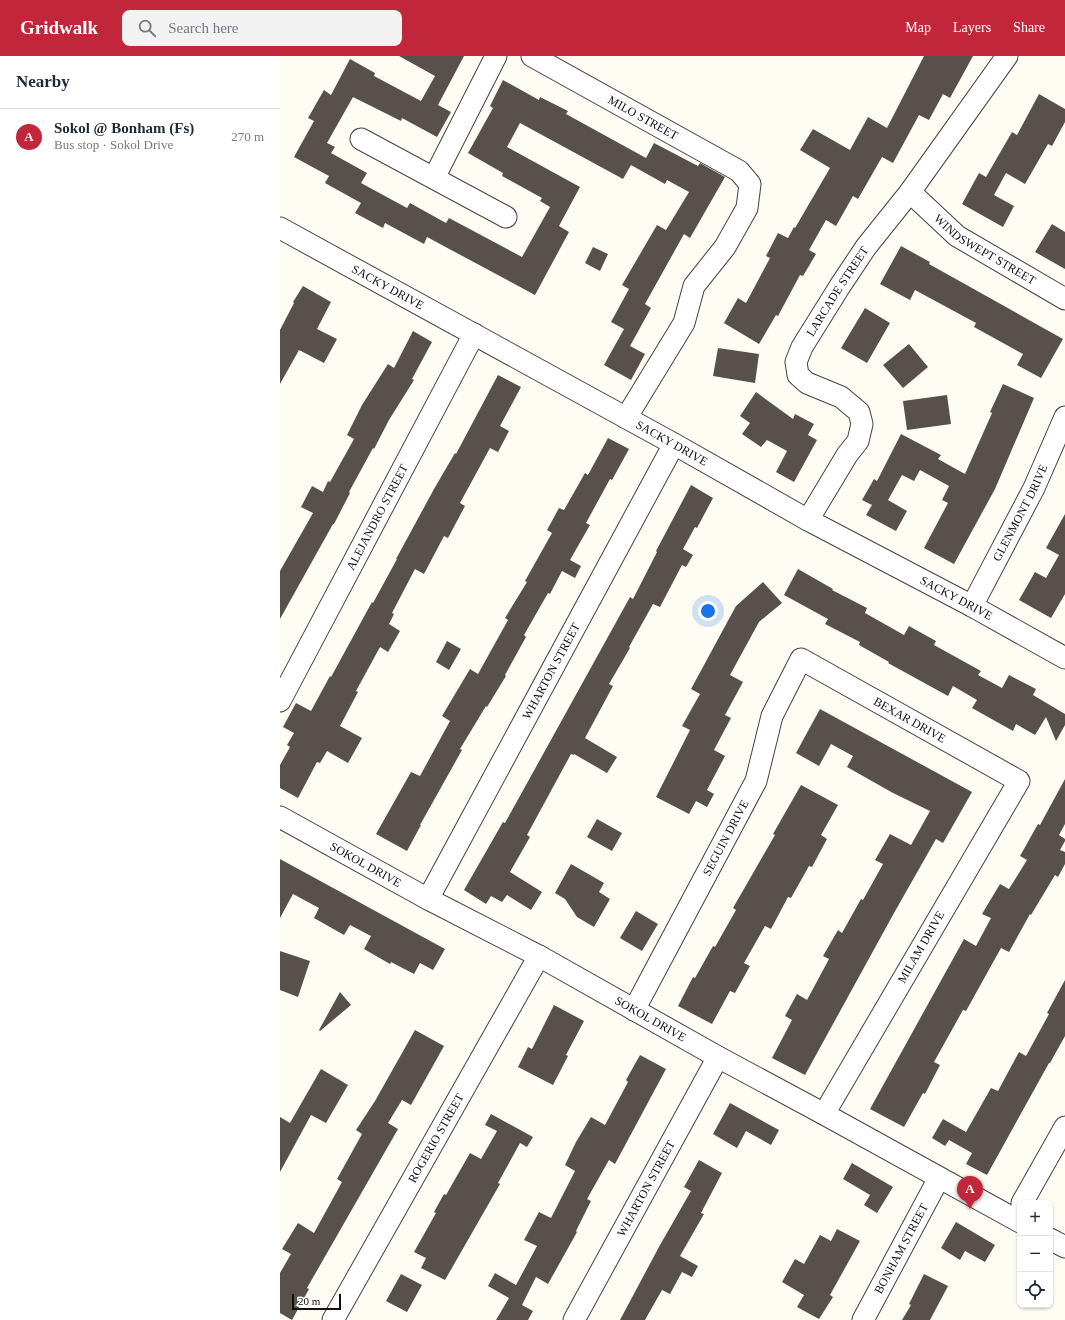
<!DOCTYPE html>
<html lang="en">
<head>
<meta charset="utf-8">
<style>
	body { margin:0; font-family:Georgia,serif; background:#f2f2f3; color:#1f2937 }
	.controls { position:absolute; right:12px; bottom:12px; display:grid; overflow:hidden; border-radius:8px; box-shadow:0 1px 3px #0004 }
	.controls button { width:36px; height:36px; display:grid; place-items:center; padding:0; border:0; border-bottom:1px solid #e0e1e3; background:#fff; color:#1f2937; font:20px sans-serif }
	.scale { position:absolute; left:12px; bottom:10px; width:49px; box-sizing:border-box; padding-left:4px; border:2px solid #101010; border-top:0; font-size:11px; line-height:14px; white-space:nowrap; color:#101010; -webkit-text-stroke:3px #fff; paint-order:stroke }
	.you { position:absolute; left:428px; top:555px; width:14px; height:14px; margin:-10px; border:3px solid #fff; border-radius:50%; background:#1a73e8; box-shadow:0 0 0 6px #1a73e833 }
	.badge { display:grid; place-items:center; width:26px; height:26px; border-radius:50%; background:#c1263b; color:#fff; font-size:13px; font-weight:700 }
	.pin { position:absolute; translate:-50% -33px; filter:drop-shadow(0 1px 2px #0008) }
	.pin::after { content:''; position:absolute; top:21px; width:14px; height:12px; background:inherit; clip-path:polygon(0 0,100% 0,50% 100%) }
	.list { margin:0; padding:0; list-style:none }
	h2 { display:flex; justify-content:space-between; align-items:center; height:52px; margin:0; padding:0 16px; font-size:17px }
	h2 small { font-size:13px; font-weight:400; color:#747a83 }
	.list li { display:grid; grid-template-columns:26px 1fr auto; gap:12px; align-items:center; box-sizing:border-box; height:56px; padding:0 16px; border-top:1px solid #e0e1e3 }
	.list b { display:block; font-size:15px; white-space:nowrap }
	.list p { margin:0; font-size:13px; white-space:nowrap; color:#747a83 }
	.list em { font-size:13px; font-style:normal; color:#747a83 }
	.icon { flex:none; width:22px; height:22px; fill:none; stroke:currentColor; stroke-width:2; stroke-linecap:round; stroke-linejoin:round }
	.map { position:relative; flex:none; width:785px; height:1264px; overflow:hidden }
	header { display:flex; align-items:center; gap:24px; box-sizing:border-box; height:56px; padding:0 20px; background:#c1263b; color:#fff }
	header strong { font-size:19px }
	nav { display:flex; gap:22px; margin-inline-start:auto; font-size:14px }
	.search { width:280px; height:36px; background:#f2f2f3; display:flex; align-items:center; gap:10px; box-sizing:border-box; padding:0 14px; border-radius:8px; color:#747a83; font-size:15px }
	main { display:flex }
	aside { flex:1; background:#fff }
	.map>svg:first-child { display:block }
	.building { fill:#59504c }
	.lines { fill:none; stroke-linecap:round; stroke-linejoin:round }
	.minor-casing { stroke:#434343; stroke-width:23 }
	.minor { stroke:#fff; stroke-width:21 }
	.labels { text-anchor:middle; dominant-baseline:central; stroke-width:4; stroke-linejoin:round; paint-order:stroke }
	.street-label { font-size:12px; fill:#101010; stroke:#fff }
</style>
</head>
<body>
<header>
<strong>Gridwalk</strong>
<div class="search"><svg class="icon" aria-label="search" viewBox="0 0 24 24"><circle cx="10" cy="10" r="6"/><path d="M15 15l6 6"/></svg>Search here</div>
<nav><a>Map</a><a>Layers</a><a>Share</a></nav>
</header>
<main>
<aside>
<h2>Nearby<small></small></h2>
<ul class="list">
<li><span class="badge">A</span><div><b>Sokol @ Bonham (Fs)</b><p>Bus stop · Sokol Drive</p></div><em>270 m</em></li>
</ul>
</aside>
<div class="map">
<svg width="785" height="1264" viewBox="0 0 785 1264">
	<rect width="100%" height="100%" fill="#fffcf3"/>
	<path class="building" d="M 119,0 L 184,0 L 158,49 L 171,56 L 157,81 L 122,62 L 121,65 L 73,41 L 47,87 L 55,91 L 51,97 L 87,117 L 81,127 L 127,152 L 130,147 L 166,167 L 169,162 L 242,201 L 270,151 L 260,145 L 262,142 L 222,120 L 223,117 L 188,97 L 213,52 L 210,50 L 223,24 L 259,44 L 260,41 L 288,55 L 286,58 L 366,102 L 374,87 L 418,110 L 420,107 L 445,121 L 410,182 L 404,178 L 365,248 L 371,252 L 350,290 L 365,298 L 351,324 L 324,309 L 344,273 L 331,266 L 349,233 L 342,229 L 377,169 L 386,174 L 409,136 L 387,124 L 385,128 L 351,109 L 343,123 L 240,67 L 227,91 L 300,131 L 279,170 L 289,176 L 255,239 L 147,181 L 144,188 L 105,167 L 103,172 L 75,157 L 81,147 L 45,127 L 49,120 L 14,101 L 34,65 L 28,62 L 44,34 L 51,39 L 70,3 L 95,17 L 94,20 L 141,45 L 155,20 Z
		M 644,0 L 693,0 L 670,42 L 663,38 L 649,64 L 639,59 L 613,107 L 602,101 L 578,143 L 573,140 L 556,170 L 546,164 L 529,194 L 536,198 L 523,220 L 520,219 L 498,260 L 496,259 L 479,288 L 444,267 L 458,242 L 466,247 L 490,202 L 486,200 L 498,177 L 508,182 L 514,171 L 515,172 L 550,112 L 520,94 L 533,73 L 570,94 L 588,61 L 607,72 Z
		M 759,38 L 785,53 L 785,66 L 772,90 L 768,88 L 745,128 L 726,117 L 714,139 L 734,150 L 723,171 L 682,148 L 699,117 L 706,121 L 732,76 L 737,79 Z
		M 772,168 L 785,176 L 785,213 L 755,196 Z
		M 621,190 L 650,206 L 649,208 L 783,283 L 761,322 L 737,309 L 743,298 L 694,271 L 696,267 L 635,234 L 630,244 L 600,228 Z
		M 313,191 L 328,198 L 320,215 L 305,207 Z
		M 23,230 L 51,246 L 37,273 L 57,283 L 44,307 L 19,294 L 0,328 L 0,274 L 14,247 L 13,246 Z
		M 585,252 L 610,267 L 587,307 L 561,292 Z
		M 133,275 L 152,286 L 132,323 L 134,324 L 109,364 L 94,393 L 93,392 L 69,436 L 70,437 L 54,468 L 53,468 L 0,563 L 0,515 L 33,457 L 21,451 L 32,430 L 43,436 L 48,425 L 50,426 L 74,383 L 67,379 L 82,349 L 108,308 L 114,312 Z
		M 629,288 L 648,311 L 623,332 L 603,309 Z
		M 438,292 L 479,298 L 475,327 L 433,320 Z
		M 218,319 L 241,331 L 220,370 L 229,375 L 218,396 L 210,392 L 180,447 L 185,450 L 168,482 L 164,480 L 144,518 L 135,513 L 112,557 L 114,558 L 109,568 L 120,575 L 108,596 L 100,591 L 76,635 L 78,636 L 60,670 L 82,682 L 68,707 L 47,695 L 40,707 L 37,706 L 18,742 L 0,732 L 0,709 L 10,691 L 7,689 L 14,677 L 3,671 L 16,647 L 31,655 L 50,620 L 51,621 L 92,546 L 93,547 L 117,503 L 116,503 L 154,433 L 175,397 L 176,398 Z
		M 723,328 L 754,342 L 715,433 L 674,508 L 644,492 L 668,447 L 662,444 L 669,430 L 640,414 L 634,425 L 622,419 L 608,444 L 627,455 L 616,475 L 586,459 L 592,449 L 582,444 L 594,423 L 597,425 L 621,378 L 661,399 L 658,403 L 685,418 L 712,357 L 710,356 Z
		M 476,336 L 513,363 L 515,358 L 534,368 L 528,379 L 537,384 L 514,426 L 496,416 L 507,395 L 487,384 L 481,391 L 462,378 L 470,367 L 460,360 Z
		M 667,339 L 671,368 L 627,374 L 623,345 Z
		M 328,382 L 349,393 L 332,424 L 330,423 L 306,467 L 310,469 L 290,504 L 301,510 L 295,522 L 282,515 L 270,538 L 268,537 L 244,579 L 246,581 L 225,619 L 226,620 L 207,651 L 206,650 L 180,693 L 182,694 L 140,769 L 141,769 L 127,795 L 96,778 L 131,716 L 140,720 L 170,665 L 162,660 L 190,613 L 198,618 L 228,564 L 225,562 L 247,526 L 245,525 L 272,477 L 267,474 L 279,452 L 284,454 L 305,417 L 308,419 Z
		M 411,429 L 433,442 L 417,472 L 415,471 L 403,493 L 413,499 L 406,511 L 402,509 L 380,551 L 373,548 L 349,591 L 350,592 L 329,628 L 333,630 L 305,682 L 337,701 L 327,717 L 294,698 L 294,699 L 291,698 L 247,779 L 250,781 L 230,816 L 262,836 L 251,854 L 227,839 L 222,846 L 211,840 L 206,848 L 184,834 L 223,766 L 225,767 L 350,541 L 353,543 L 377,496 L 376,495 Z
		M 785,458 L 785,538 L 771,562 L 739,544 L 755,516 L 766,522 L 779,499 L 766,492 Z
		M 518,513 L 553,533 L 552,534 L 587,552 L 585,557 L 624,579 L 629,570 L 656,585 L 654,589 L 701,615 L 698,619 L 722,632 L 729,619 L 756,633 L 753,639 L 785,658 L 785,669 L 776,685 L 766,661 L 755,679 L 736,668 L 733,675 L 692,652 L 697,644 L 673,630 L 668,640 L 608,607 L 609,606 L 579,589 L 580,586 L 545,568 L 548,563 L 504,539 Z
		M 483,526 L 502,547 L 479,566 L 450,619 L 463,626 L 445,659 L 451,662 L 434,694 L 445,700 L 427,734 L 434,738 L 427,751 L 416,745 L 409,758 L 376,741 L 410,674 L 402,670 L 420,638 L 411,633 L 456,550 Z
		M 167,585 L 181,593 L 169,614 L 156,606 Z
		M 540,653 L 692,736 L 663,787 L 656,783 L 614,857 L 525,1019 L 492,1002 L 512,964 L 505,960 L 517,938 L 527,944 L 549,903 L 543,900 L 558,874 L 562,877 L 581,843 L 583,844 L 603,808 L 595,804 L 610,778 L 631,789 L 650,755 L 613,737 L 567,711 L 573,700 L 551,688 L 539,710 L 516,697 Z
		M 785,723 L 785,768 L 779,779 L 785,783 L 785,785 L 780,794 L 785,796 L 785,808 L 778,821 L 775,819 L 751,859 L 750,858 L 729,896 L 721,892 L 686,955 L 683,954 L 654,1006 L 660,1009 L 645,1038 L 643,1037 L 624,1071 L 590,1053 L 684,883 L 696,890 L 711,862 L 702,858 L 720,828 L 729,833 L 747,804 L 740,800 L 758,768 L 760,769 Z
		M 521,729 L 558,749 L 541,779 L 547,783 L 532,811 L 529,810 L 511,842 L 508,841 L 491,873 L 485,870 L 464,907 L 470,910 L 455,937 L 450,935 L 432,968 L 398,950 L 413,921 L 415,922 L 433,890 L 435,891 L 456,854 L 453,852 L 495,779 L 493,778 Z
		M 317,763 L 342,777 L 332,795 L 307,781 Z
		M 0,803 L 165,893 L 153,914 L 140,907 L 134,918 L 111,906 L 110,908 L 84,893 L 91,880 L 70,869 L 64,879 L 34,862 L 39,852 L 13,838 L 0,862 Z
		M 291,808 L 324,827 L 319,836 L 330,843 L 314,871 L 297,861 L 285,843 L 275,837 Z
		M 356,855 L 378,868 L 362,895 L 340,882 Z
		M 0,895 L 30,905 L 18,941 L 0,934 Z
		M 785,924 L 785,980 L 770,1007 L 769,1007 L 707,1119 L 686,1108 L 692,1097 L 669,1084 L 665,1090 L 652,1082 L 663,1063 L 686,1076 L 711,1032 L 718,1035 L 739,996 L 746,1000 L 769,958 L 767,957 Z
		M 60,936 L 71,949 L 40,975 L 39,974 Z
		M 274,949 L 304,965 L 286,999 L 288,1000 L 273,1029 L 238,1011 L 248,991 L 252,993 Z
		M 135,974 L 164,990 L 131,1049 L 122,1044 L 108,1067 L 118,1073 L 27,1232 L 29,1233 L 12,1264 L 0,1257 L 0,1217 L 11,1198 L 2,1193 L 18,1167 L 34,1177 L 62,1126 L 57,1123 L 82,1078 L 76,1074 L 95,1045 Z
		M 360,999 L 386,1013 L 335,1108 L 329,1104 L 307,1143 L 311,1145 L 296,1175 L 297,1176 L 268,1228 L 256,1221 L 242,1249 L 253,1255 L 248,1264 L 216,1264 L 229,1242 L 208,1230 L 215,1217 L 236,1229 L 257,1190 L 244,1184 L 259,1156 L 271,1162 L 295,1115 L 285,1109 L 296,1086 L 311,1061 L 325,1069 L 348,1026 L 346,1024 Z
		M 41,1013 L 68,1029 L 46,1067 L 31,1059 L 0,1116 L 0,1061 L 10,1067 Z
		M 450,1047 L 499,1074 L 491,1089 L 466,1075 L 457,1092 L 433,1078 Z
		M 211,1058 L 253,1081 L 247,1091 L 240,1087 L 218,1127 L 220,1128 L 165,1224 L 141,1212 L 146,1202 L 134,1196 L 156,1157 L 154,1156 L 164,1138 L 166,1139 L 190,1097 L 201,1103 L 217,1075 L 205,1069 Z
		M 419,1104 L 442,1117 L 421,1157 L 424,1158 L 400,1200 L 418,1210 L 412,1221 L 402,1216 L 390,1238 L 382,1234 L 365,1264 L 340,1264 L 380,1189 L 411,1135 L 404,1131 Z
		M 572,1107 L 613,1131 L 597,1157 L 584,1149 L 590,1139 L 563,1123 Z
		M 676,1166 L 715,1189 L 705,1206 L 685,1195 L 680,1204 L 661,1192 Z
		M 557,1173 L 580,1185 L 550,1239 L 553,1241 L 539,1263 L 517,1251 L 524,1239 L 502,1226 L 515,1203 L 524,1208 L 540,1179 L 551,1185 Z
		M 121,1218 L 142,1229 L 127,1256 L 106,1245 Z
		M 644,1218 L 668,1230 L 650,1264 L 622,1264 L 631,1249 L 629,1248 Z"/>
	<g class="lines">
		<defs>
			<g id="minor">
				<path id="s1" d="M 252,0 L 459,115 L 470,128 L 467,152 L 445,191 L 414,230 L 404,267 L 346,362"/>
				<path d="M 81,83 L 226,161"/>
				<path d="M 154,122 L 216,0"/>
				<path id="s2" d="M 630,136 L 677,180 L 785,243"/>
				<path id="s3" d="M 0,172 L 394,388 L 528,464 L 692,550 L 785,602"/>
				<path id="s4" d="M 528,464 L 567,399 L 578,385 L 582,368 L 579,356 L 561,341 L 527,327 L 518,319 L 516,306 L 522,291 L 560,230 L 586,191 L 630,136 L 727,0"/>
				<path id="s5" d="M 692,550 L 754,432 L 785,361"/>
				<path id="s6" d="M 0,645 L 194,278"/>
				<path id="s7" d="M 0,761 L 148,843 L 259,900 L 438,1001 L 544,1058 L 740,1166"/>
				<path id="s8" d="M 148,843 L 394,388"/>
				<path id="s9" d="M 354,954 L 476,725 L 492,660 L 521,603 L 739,725 L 544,1058"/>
				<path d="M 742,1147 L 785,1071"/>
				<path d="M 770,1183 L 785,1191"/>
				<path id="s10" d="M 53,1264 L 259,900"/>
				<path id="s11" d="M 294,1264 L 438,1001"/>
				<path id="s12" d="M 583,1264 L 659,1122"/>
			</g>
		</defs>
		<use href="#minor" class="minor-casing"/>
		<use href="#minor" class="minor"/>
	</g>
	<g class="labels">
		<g class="street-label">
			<text stroke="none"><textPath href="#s1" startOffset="127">MILO STREET</textPath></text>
			<text stroke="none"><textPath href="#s2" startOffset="95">WINDSWEPT STREET</textPath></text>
			<text stroke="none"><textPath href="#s3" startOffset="123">SACKY DRIVE</textPath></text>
			<text stroke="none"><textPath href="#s4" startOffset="291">LARCADE STREET</textPath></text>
			<text stroke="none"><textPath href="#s3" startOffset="447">SACKY DRIVE</textPath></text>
			<text stroke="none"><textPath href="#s5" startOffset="105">GLENMONT DRIVE</textPath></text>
			<text stroke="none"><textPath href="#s6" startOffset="208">ALEJANDRO STREET</textPath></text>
			<text stroke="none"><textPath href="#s3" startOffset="771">SACKY DRIVE</textPath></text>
			<text stroke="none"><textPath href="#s8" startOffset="259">WHARTON STREET</textPath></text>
			<text stroke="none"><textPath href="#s9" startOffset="515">BEXAR DRIVE</textPath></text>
			<text stroke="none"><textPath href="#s9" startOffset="195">SEGUIN DRIVE</textPath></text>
			<text stroke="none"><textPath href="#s7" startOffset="98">SOKOL DRIVE</textPath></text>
			<text transform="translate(641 891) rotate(-60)">MILAM DRIVE</text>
			<text stroke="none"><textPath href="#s7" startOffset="422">SOKOL DRIVE</textPath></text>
			<text stroke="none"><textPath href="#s10" startOffset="209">ROGERIO STREET</textPath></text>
			<text stroke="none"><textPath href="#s11" startOffset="150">WHARTON STREET</textPath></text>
			<text stroke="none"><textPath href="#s12" startOffset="81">BONHAM STREET</textPath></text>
		</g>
	</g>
</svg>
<div class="controls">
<button>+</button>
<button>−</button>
<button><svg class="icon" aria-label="locate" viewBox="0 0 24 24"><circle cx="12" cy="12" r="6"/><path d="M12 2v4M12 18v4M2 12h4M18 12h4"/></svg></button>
</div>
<div class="scale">20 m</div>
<div class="you"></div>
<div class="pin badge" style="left:690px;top:1153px">A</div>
</div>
</main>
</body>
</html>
